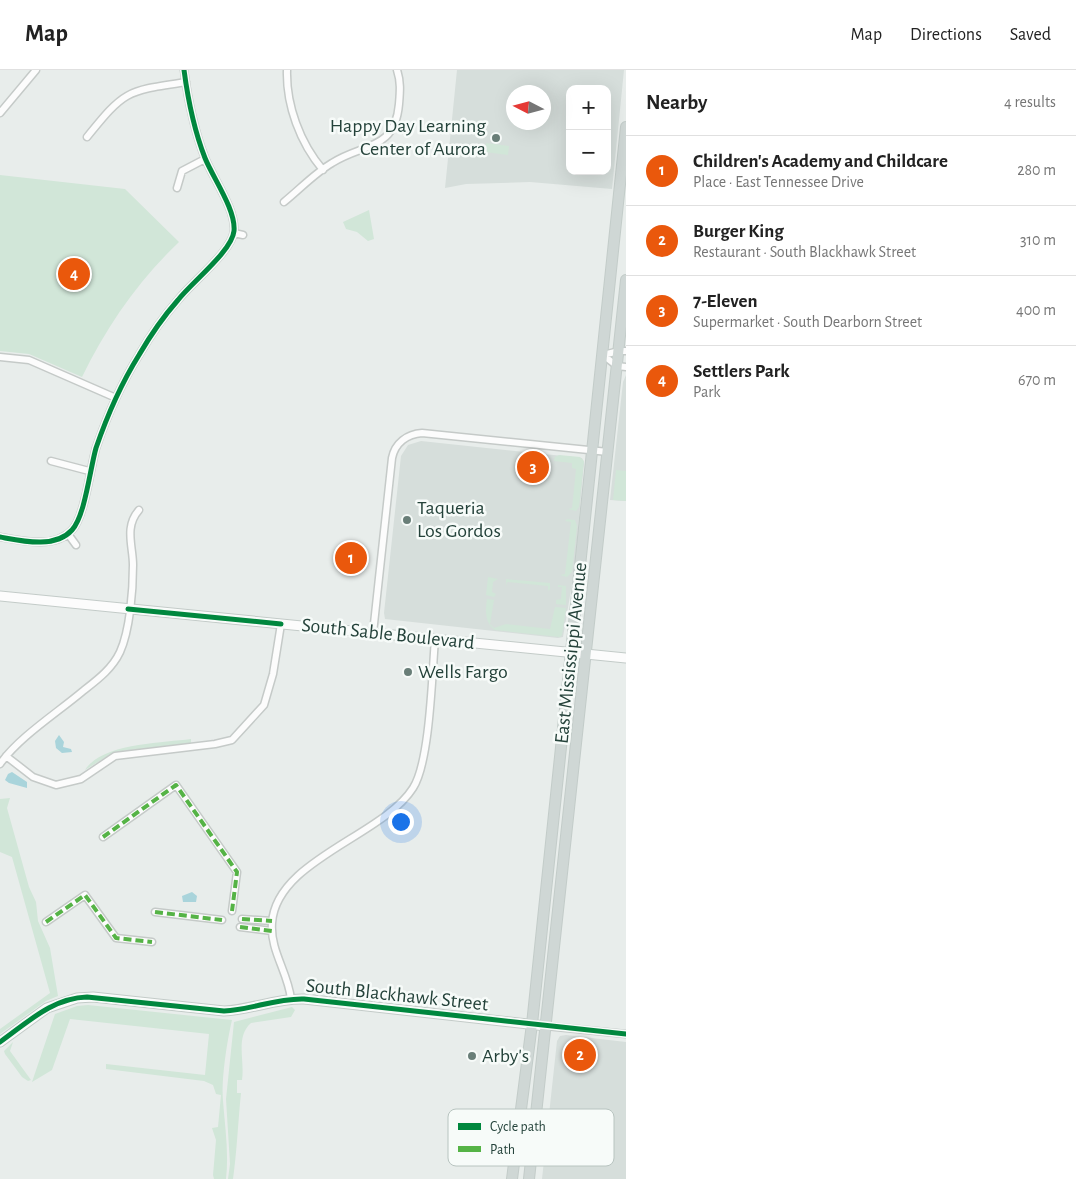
<!DOCTYPE html>
<html lang="en">
<head>
<meta charset="utf-8">
<style>
	body { margin:0; font-family:"Alegreya Sans",sans-serif; background:#f2f2f2; color:#222 }
	.controls { position:absolute; right:15px; top:15px; display:grid; overflow:hidden; border-radius:10px; box-shadow:0 5px 20px #0002 }
	.controls button { width:45px; height:45px; display:grid; place-items:center; padding:0; border:0; border-bottom:1px solid #e0e0e0; background:#fff; color:#222; font:25px sans-serif }
	.compass { position:absolute; left:506px; top:15px; width:45px; height:45px; border-radius:50%; background:#fff; box-shadow:0 5px 20px #0002; rotate:276deg }
	.you { position:absolute; left:400px; top:751px; width:18px; height:18px; margin:-12px; border:4px solid #fff; border-radius:50%; background:#1a73e8; box-shadow:0 0 0 8px #1a73e833 }
	.badge { display:grid; place-items:center; width:32px; height:32px; border-radius:50%; background:#ea580c; color:#fff; font-size:16px; font-weight:700 }
	.pin { position:absolute; translate:-50% -50%; border:2px solid #fff; box-shadow:0 1px 5px #0006 }
	.list { margin:0; padding:0; list-style:none }
	h2 { display:flex; justify-content:space-between; align-items:center; height:65px; margin:0; padding:0 20px; font-size:21px }
	h2 small { font-size:16px; font-weight:400; color:#767676 }
	.list li { display:grid; grid-template-columns:32px 1fr auto; gap:15px; align-items:center; box-sizing:border-box; height:70px; padding:0 20px; border-top:1px solid #e0e0e0 }
	.list b { display:block; font-size:19px; white-space:nowrap }
	.list p { margin:0; font-size:16px; white-space:nowrap; color:#767676 }
	.list em { font-size:16px; font-style:normal; color:#767676 }
	.map { position:relative; flex:none; width:626px; height:1109px; overflow:hidden }
	header { display:flex; align-items:center; gap:30px; box-sizing:border-box; height:70px; padding:0 25px; background:#fff; border-bottom:1px solid #e0e0e0 }
	header strong { font-size:24px }
	nav { display:flex; gap:28px; margin-inline-start:auto; font-size:18px }
	main { display:flex }
	aside { flex:1; background:#fff }
	.map>svg:first-child { display:block }
	.built { fill:#d6dedb; fill-rule:evenodd }
	.green { fill:#d1e6d8 }
	.water { fill:#a9d4db }
	.lines { fill:none; stroke-linecap:round; stroke-linejoin:round }
	.street-casing { stroke:#c5cac8; stroke-width:9 }
	.secondary-casing { stroke:#c3cbc8; stroke-width:11 }
	.primary-casing { stroke:#c3ccc9; stroke-width:12 }
	.street { stroke:#fcfcfc; stroke-width:6 }
	.secondary { stroke:#fcfcfc; stroke-width:9 }
	.primary { stroke:#cfd7d5; stroke-width:10 }
	.quiet { stroke:#55b346; stroke-width:4; stroke-dasharray:8 4; stroke-linecap:butt }
	.cycleway-casing { stroke:#f7fbf9; stroke-width:8 }
	.cycleway { stroke:#00873e; stroke-width:5 }
	.poi-dot { fill:#697e78; stroke:#f7fbf9; stroke-width:2 }
	.labels { text-anchor:middle; dominant-baseline:central; stroke-width:5; stroke-linejoin:round; paint-order:stroke }
	.poi-label { font-size:20px; fill:#24423a; stroke:#f7fbf9; text-anchor:start }
	.street-label { font-size:20px; fill:#24423a; stroke:#f7fbf9 }
	.key { fill:#f7fbf9; stroke:#b8c4c0; stroke-width:1 }
	.key-label { font-size:14px; fill:#24423a }
</style>
</head>
<body>
<header>
<strong>Map</strong>
<nav><a>Map</a><a>Directions</a><a>Saved</a></nav>
</header>
<main>
<div class="map">
<svg width="626" height="1109" viewBox="0 0 626 1109">
	<rect width="100%" height="100%" fill="#e8edeb"/>
	<path class="built" d="M 457,0 L 624,0 L 612,119 L 530,112 L 466,114 L 445,118 ZM 570,19 L 607,19 L 607,101 L 570,101 ZM 514,22 L 544,22 L 544,52 L 514,52 Z
		M 626,305 L 626,431 L 610,430 L 623,312 Z
		M 421,371 L 582,388 L 584,393 L 574,502 L 563,567 L 558,568 L 385,549 L 384,543 L 401,386 L 408,375 Z
		M 566,965 L 626,972 L 626,1109 L 542,1109 L 557,971 L 560,966 Z"/>
	<path class="green" d="M 486,73 L 509,76 L 508,85 L 485,82 Z
		M 0,105 L 125,119 L 179,172 C 138,211 107,256 82,307 L 29,284 L 0,281 Z
		M 369,140 L 374,169 L 368,171 L 357,162 L 346,159 L 343,152 Z
		M 559,385 L 580,387 L 584,391 L 579,437 L 576,441 L 568,439 L 572,438 L 576,399 L 572,398 L 572,393 L 554,391 L 555,387 Z
		M 616,400 L 626,401 L 626,431 L 613,430 Z
		M 567,449 L 575,450 L 577,456 L 572,502 L 567,507 L 560,505 L 565,504 L 571,452 L 565,451 Z
		M 488,507 L 498,509 L 493,512 L 492,522 L 496,524 L 494,527 L 486,525 Z
		M 506,509 L 550,513 L 550,519 L 548,521 L 548,516 L 507,512 L 506,516 Z
		M 558,515 L 566,516 L 566,535 L 556,534 L 556,530 L 561,529 L 562,517 L 558,517 Z
		M 487,529 L 494,530 L 490,554 L 494,558 L 506,554 L 550,559 L 555,537 L 566,538 L 562,565 L 560,567 L 495,560 C 485,553 485,541 487,529 Z
		M 191,669 L 191,673 L 114,682 L 85,700 C 102,673 162,673 191,669 Z
		M 10,728 L 7,738 L 29,817 L 36,832 L 38,851 L 50,878 L 58,926 L 46,931 L 0,964 L 0,959 L 50,923 L 12,787 L 0,782 L 0,729 Z
		M 88,935 L 232,950 C 227,971 221,1010 223,1031 C 225,1057 229,1083 226,1109 L 214,1109 L 213,1105 L 216,1070 L 212,1058 L 218,1057 L 221,1025 L 216,1024 L 213,1015 L 204,1011 L 106,999 L 106,994 L 205,1005 L 209,964 L 70,949 L 52,1000 L 32,1012 L 55,944 L 77,936 Z
		M 292,937 L 295,940 L 291,947 L 251,953 C 235,967 245,990 242,1010 L 237,1010 L 237,1023 L 241,1023 C 238,1052 237,1081 233,1109 L 228,1109 L 230,1094 L 226,1029 L 234,952 Z
		M 13,972 L 10,981 L 31,1010 L 28,1011 L 22,1007 L 5,984 L 4,981 Z"/>
	<path class="water" d="M 59,665 L 64,672 L 63,677 L 71,679 L 72,682 L 62,683 L 56,678 L 55,671 Z
		M 12,702 L 27,712 L 27,718 L 9,713 L 5,710 L 8,704 Z
		M 192,822 L 197,826 L 196,832 L 183,832 L 182,826 Z"/>
	<g class="lines">
		<defs>
			<path id="street" d="M 287,0 C 286,35 300,73 323,100
				M 0,43 L 36,0
				M 87,67 C 125,20 126,21 186,12
				M 177,118 L 182,101 L 205,89
				M 284,132 C 300,119 315,103 332,93 C 363,73 395,81 399,34 C 400,22 401,12 397,0
				M 234,163 L 243,165
				M 603,285 L 617,296 L 626,297
				M 603,285 L 619,281 L 626,281
				M 0,287 L 29,290 L 116,328
				M 51,391 L 89,401
				M 68,464 L 76,475
				M 0,467 C 22,471 55,479 72,460 C 85,446 90,399 96,378 C 107,346 121,314 139,285 C 150,266 163,247 178,230 C 192,212 232,181 234,161 C 236,140 213,108 205,88 C 194,60 188,30 184,0
				M 373,563 L 392,388 C 395,373 407,364 422,363 L 608,382
				M 6,686 L 33,707 L 56,715 L 81,709 L 115,686 L 215,674 L 232,670 L 264,635 L 273,604 L 281,554
				M 0,694 C 19,667 57,643 83,621 C 97,610 112,599 120,582 C 130,560 133,520 133,495 C 133,476 124,457 139,440
				M 103,767 L 176,715 L 237,802 L 232,841
				M 155,842 L 222,850
				M 242,849 L 272,851
				M 46,852 L 85,825 L 116,868 L 152,872
				M 240,857 L 272,861
				M 291,929 C 288,902 270,881 272,853 C 276,790 383,766 413,718 C 430,692 432,604 435,569
				M 546,956 L 626,964"/>
			<path id="secondary" d="M 0,526 L 626,588
				M 0,972 L 47,938 L 77,928 L 93,927 L 224,941 C 251,940 276,928 304,929 L 546,956"/>
			<path id="primary" d="M 512,1109 L 532,954 L 626,57
				M 529,1109 L 626,210"/>
		</defs>
		<use href="#street" class="street-casing"/>
		<use href="#secondary" class="secondary-casing"/>
		<use href="#primary" class="primary-casing"/>
		<use href="#street" class="street"/>
		<use href="#secondary" class="secondary"/>
		<use href="#primary" class="primary"/>
		<path class="quiet" d="M 103,767 L 176,715 L 237,802 L 232,841
			M 155,842 L 222,850
			M 242,849 L 272,851
			M 46,852 L 85,825 L 116,868 L 152,872
			M 240,857 L 272,861"/>
		<defs>
			<path id="cycleway" d="M 0,467 C 22,471 55,479 72,460 C 85,446 90,399 96,378 C 107,346 121,314 139,285 C 150,266 163,247 178,230 C 192,212 232,181 234,161 C 236,140 213,108 205,88 C 194,60 188,30 184,0
				M 128,539 L 281,554
				M 0,972 C 27,953 52,928 87,927 L 224,941 C 251,940 276,928 304,929 L 626,964"/>
		</defs>
		<use href="#cycleway" class="cycleway-casing"/>
		<use href="#cycleway" class="cycleway"/>
	</g>
	<g class="poi-dot">
		<circle cx="496" cy="68" r="5"/>
		<circle cx="407" cy="450" r="5"/>
		<circle cx="408" cy="602" r="5"/>
		<circle cx="472" cy="986" r="5"/>
	</g>
	<g class="labels">
		<g class="poi-label">
			<text x="486" y="56" text-anchor="end">Happy Day Learning<tspan x="486" dy="23">Center of Aurora</tspan></text>
			<text x="417" y="438">Taqueria<tspan x="417" dy="23">Los Gordos</tspan></text>
			<text x="418" y="602">Wells Fargo</text>
			<text x="482" y="986">Arby's</text>
		</g>
		<g class="street-label">
			<text transform="translate(388 564) rotate(6)">South Sable Boulevard</text>
			<text transform="translate(571 583) rotate(-84)">East Mississippi Avenue</text>
			<text transform="translate(397 925) rotate(6)">South Blackhawk Street</text>
		</g>
	</g>
	<rect x="448" y="1039" width="166" height="57" rx="8" class="key"/>
	<rect x="458" y="1053" width="23" height="7" fill="#00873e"/>
	<rect x="458" y="1076" width="23" height="6" fill="#55b346"/>
	<g class="key-label">
		<text x="490" y="1061">Cycle path</text>
		<text x="490" y="1084">Path</text>
	</g>
</svg>
<div class="controls">
<button>+</button>
<button>−</button>
</div>
<svg class="compass" viewBox="-18 -18 36 36"><path d="M0-13l5 13h-10z" fill="#e53935"/><path d="M0 13l5-13h-10z" fill="#767676"/></svg>
<div class="you"></div>
<div class="pin badge" style="left:351px;top:488px">1</div>
<div class="pin badge" style="left:580px;top:985px">2</div>
<div class="pin badge" style="left:533px;top:397px">3</div>
<div class="pin badge" style="left:74px;top:204px">4</div>
</div>
<aside>
<h2>Nearby<small>4 results</small></h2>
<ul class="list">
<li><span class="badge">1</span><div><b>Children's Academy and Childcare</b><p>Place · East Tennessee Drive</p></div><em>280 m</em></li>
<li><span class="badge">2</span><div><b>Burger King</b><p>Restaurant · South Blackhawk Street</p></div><em>310 m</em></li>
<li><span class="badge">3</span><div><b>7-Eleven</b><p>Supermarket · South Dearborn Street</p></div><em>400 m</em></li>
<li><span class="badge">4</span><div><b>Settlers Park</b><p>Park</p></div><em>670 m</em></li>
</ul>
</aside>
</main>
</body>
</html>
